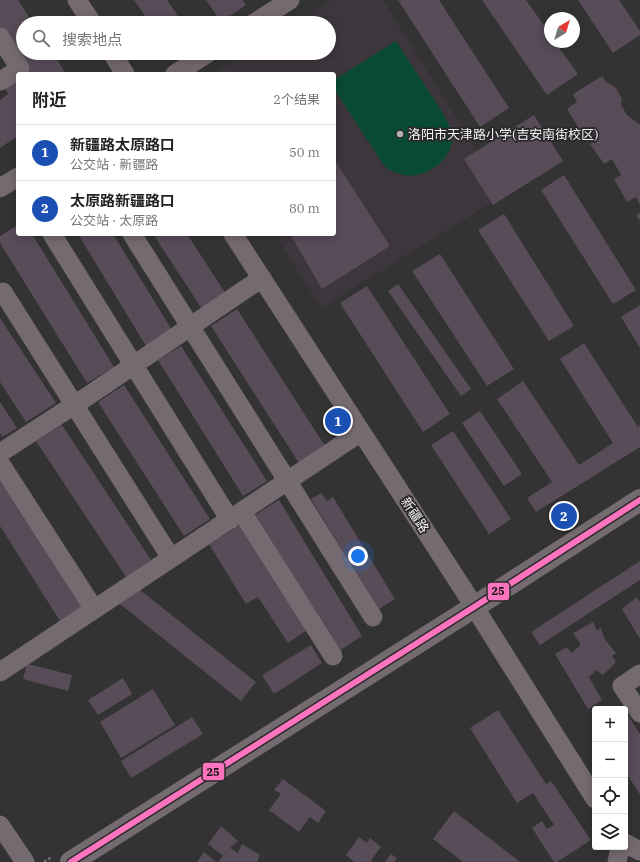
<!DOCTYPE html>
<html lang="zh">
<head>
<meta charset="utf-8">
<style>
	body { margin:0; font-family:"IBM Plex Serif","Noto Sans SC",serif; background:#f2f2f2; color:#222 }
	.controls { position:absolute; right:12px; bottom:12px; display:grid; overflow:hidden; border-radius:4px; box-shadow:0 2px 10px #0003 }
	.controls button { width:36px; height:36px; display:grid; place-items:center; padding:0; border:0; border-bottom:1px solid #e0e0e0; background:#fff; color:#222; font:20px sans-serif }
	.compass { position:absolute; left:544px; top:12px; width:36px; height:36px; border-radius:50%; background:#fff; box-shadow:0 2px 10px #0003; rotate:38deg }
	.you { position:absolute; left:358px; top:556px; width:14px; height:14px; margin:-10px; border:3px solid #fff; border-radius:50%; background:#1a73e8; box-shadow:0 0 0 6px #1a73e833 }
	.badge { display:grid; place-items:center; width:26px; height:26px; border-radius:50%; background:#0f766e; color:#fff; font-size:13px; font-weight:700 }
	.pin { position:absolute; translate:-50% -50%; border:2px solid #fff; box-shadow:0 1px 4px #0006 }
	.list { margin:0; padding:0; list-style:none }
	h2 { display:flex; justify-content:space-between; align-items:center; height:52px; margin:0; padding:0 16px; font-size:17px }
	h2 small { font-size:13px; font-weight:400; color:#767676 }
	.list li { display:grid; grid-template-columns:26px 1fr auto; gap:12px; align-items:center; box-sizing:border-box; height:56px; padding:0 16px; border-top:1px solid #e0e0e0 }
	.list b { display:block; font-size:15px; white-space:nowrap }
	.list p { margin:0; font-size:13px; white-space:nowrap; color:#767676 }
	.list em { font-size:13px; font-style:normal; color:#767676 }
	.icon { flex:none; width:22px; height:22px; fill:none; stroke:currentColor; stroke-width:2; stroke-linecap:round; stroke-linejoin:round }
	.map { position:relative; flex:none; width:640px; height:862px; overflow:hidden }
	.search { position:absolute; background:#fff; box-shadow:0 2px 10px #0003; left:16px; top:16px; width:320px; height:44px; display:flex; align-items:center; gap:10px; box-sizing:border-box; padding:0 14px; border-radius:22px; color:#767676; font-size:15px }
	.panel { position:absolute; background:#fff; box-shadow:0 2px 10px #0003; left:16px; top:72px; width:320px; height:164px; border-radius:4px }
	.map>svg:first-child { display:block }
	.built { fill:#3d363d }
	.pitch { fill:#094a33 }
	.building { fill:#574c58 }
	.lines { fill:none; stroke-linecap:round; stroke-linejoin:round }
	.path { stroke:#6d686a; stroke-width:2.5; stroke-dasharray:3 2; stroke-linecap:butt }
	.minor { stroke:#746a6f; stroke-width:19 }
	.major { stroke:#746b70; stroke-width:22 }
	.bus-1-casing { stroke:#2a282a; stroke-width:9 }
	.bus-1 { stroke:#fc73be; stroke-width:6 }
	.poi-dot { fill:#b1b0b1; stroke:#2a282a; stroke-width:1.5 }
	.labels { text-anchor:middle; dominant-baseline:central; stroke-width:3.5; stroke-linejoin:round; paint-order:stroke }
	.poi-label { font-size:13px; fill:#f5f4f5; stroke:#2a282a; text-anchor:start }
	.street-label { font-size:13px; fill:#f5f4f5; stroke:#2a282a }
	.line-badge { stroke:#2a282a; stroke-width:1.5 }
	.pale-badge-label { font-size:11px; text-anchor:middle; font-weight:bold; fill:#111 }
</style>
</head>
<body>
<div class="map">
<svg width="640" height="862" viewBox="0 0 640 862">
	<rect width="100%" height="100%" fill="#333"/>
	<path class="built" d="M 332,0 L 383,0 L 504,195 L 321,308 L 275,234 L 334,234 L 334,74 L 213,74 L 247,53 L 329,53 L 329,23 L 295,23 Z"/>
	<path class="pitch" d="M 396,41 C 408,59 419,77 431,95 C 439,107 449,120 452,135 C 454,150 440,166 428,171 C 412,179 400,176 385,167 L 334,89 L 334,80 Z"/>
	<path class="building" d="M 0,0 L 18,0 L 33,23 L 23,23 L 23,53 L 53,53 L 66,74 L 31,74 L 0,27 Z
		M 134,0 L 167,0 L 183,23 L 150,23 Z
		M 206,0 L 243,0 L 246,5 L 221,22 Z
		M 398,0 L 439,0 L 509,108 L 480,127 Z
		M 482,0 L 526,0 L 550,34 L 550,42 L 555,42 L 578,74 L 547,95 Z
		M 578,0 L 619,0 L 640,31 L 640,35 L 613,53 Z
		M 602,76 L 606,82 L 616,88 L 622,99 L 621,105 L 627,115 L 640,125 L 640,205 L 636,197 L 627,202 L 614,179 L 621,175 L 612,159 L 604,164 L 590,144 L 597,139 L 590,126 L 581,132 L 567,109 L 577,102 L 573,94 Z
		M 18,81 L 18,136 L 0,148 L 0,100 L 8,94 L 4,87 Z
		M 534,115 L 563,161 L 493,205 L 464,159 Z
		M 334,159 L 390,246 L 322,289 L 290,234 L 334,234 Z
		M 564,175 L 636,290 L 613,304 L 541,190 Z
		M 640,213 L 640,221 L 636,215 Z
		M 504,214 L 574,326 L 549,341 L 478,230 Z
		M 18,225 L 18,234 L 32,234 L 114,367 L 87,383 L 0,243 L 0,236 Z
		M 78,234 L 113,234 L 172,330 L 146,346 Z
		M 153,234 L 187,234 L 226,294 L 202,309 Z
		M 440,254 L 514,369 L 487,386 L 412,271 Z
		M 398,284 L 471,389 L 461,396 L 388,291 Z
		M 367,286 L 450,414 L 423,432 L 340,303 Z
		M 640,305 L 640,348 L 621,317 Z
		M 237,309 L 325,446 L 299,463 L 211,326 Z
		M 0,318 L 56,403 L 26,422 L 0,382 Z
		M 584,343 L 638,427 L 640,425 L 640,447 L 536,512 L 527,498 L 552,482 L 497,399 L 523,381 L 579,465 L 613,443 L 560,359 Z
		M 181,346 L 267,481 L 243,496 L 158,360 Z
		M 124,385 L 210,519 L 184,536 L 98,402 Z
		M 0,402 L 17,428 L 2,437 L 0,433 Z
		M 480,411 L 522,474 L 504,486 L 462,423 Z
		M 62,425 L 151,560 L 126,577 L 36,441 Z
		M 453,431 L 511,519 L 489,534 L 431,445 Z
		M 0,473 L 84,606 L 60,621 L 0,526 Z
		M 321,493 L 327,501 L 333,497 L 395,599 L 379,609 L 311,499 Z
		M 279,500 L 362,636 L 339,651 L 255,515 Z
		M 242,524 L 310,628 L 288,643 L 258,597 L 246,604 L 209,544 Z
		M 640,561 L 640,580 L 540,645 L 531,632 Z
		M 135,586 L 256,682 L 241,701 L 120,604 Z
		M 637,597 L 640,602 L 640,639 L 622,609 Z
		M 593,622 L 597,630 L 601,628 L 604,638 L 616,653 L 612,656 L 616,662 L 603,675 L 596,670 L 589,677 L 602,700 L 588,709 L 555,654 L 567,647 L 571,653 L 581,645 L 573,633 Z
		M 311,645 L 322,663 L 274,694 L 262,675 Z
		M 27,664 L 72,675 L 68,691 L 23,679 Z
		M 123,678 L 132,694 L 98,715 L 88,700 Z
		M 153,689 L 175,725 L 121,758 L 100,722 Z
		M 498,710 L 546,784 L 551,781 L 591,840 L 557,862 L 554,862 L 532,828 L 542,821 L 547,829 L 554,825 L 533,793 L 517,803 L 470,728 Z
		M 625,711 L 640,734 L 640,795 L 625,771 Z
		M 192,717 L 203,734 L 131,778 L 121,761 Z
		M 283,779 L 326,811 L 318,823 L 310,817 L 299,832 L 269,810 L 281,794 L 274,790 Z
		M 454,811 L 520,862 L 463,862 L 433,839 Z
		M 221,826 L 238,841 L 230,848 L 238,853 L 242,844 L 260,855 L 257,862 L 218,862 L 223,856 L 208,844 Z
		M 359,837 L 367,843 L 370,838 L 381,847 L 371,860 L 374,862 L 354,862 L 346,855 Z
		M 204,852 L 216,862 L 197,862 Z
		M 391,854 L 397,858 L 394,862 L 385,862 Z"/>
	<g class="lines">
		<path class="path" d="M 44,862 L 52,857"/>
		<path class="minor" d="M 77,0 L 92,23
			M 254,23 L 290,0
			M 0,37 L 20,69 L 0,81
			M 112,53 L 125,74
			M 175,74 L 208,53
			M 0,188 L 18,177
			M 52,234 L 230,520
			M 132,234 L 373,617
			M 233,234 L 465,592 L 595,799
			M 3,292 L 171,558
			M 0,453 L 85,398 L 262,278
			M 0,463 L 94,609
			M 242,512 L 333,656
			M 0,672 L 361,432
			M 640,674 L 622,686 L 640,713
			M 0,825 L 25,862
			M 625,843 L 640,851
			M 617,862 L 620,847"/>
		<path class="major" d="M 71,862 L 474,607 L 640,500"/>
		<defs>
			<path id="bus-1" d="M 71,862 L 474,607 L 640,500"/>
		</defs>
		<use href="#bus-1" class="bus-1-casing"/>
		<use href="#bus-1" class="bus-1"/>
	</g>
	<circle class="poi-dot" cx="400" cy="134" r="4"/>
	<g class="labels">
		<g class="poi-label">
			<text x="408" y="134">洛阳市天津路小学(吉安南街校区)</text>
		</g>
		<g class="street-label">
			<text transform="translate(415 515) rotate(57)">新疆路</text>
		</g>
	</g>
	<g class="line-badge">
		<rect x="487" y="582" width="23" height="19" rx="4" fill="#fc73be"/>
		<rect x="202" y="762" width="23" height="19" rx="4" fill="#fc73be"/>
	</g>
	<g class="pale-badge-label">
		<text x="498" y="595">25</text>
		<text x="213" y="776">25</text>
	</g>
</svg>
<div class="controls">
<button>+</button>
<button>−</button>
<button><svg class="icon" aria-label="locate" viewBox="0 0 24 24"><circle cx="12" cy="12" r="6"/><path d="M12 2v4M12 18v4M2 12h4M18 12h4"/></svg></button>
<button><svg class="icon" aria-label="layers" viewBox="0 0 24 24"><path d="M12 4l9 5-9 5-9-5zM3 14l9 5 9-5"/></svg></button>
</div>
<svg class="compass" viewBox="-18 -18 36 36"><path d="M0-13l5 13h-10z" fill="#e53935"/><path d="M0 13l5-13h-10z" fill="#767676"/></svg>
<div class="you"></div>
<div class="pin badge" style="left:338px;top:421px;background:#1a4fb4">1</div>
<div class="pin badge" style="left:564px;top:516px;background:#1a4fb4">2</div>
<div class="search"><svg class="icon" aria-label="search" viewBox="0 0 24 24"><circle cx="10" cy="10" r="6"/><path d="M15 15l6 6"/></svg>搜索地点</div>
<section class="panel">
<h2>附近<small>2个结果</small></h2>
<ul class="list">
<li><span class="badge" style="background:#1a4fb4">1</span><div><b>新疆路太原路口</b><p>公交站 · 新疆路</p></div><em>50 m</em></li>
<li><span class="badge" style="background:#1a4fb4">2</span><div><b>太原路新疆路口</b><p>公交站 · 太原路</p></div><em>80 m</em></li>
</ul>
</section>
</div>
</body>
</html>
